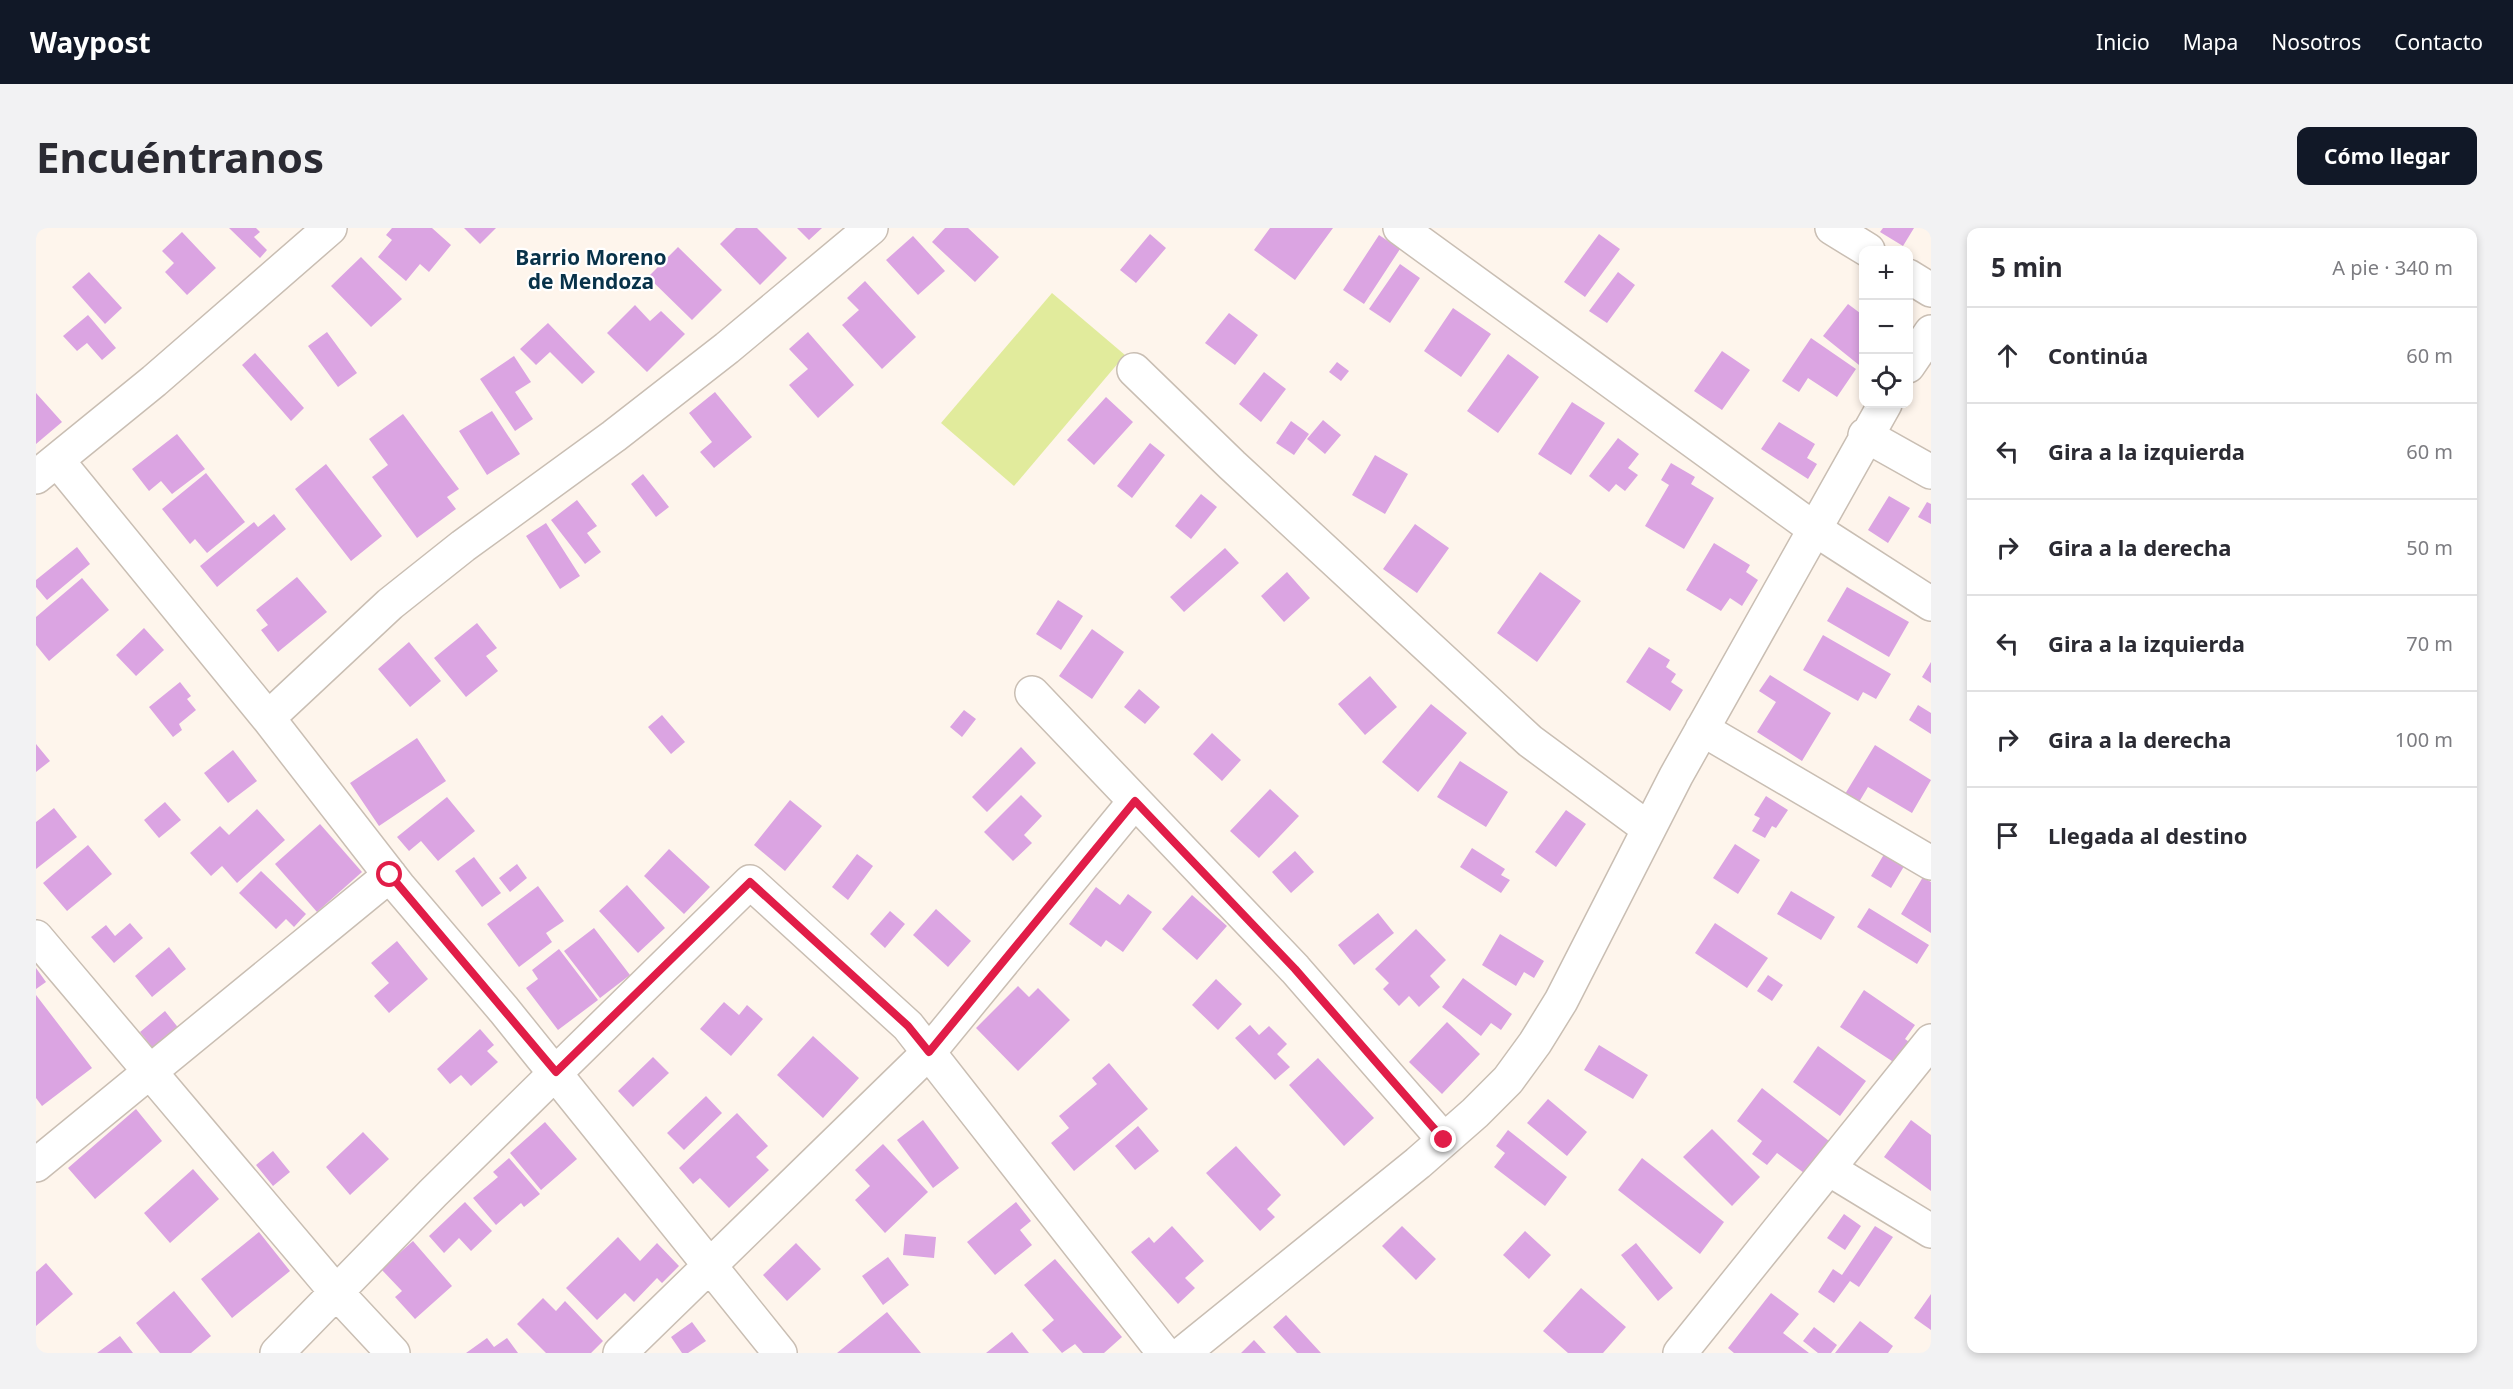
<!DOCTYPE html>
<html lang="es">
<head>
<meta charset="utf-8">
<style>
	body { margin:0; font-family:"Noto Sans",sans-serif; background:#f2f2f3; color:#2b2b33 }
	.controls { position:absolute; right:18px; top:18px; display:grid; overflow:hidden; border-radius:12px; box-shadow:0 3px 9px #0003 }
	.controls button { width:54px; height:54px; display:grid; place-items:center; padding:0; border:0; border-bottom:2px solid #e1e1e2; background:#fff; color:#2b2b33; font:30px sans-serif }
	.stop { position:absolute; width:18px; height:18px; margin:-14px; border:4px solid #e11d48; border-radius:50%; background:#fff }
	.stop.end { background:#e11d48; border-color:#fff; box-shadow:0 2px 6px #0008 }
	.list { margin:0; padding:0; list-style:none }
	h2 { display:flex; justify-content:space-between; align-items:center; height:78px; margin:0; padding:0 24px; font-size:26px }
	h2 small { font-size:20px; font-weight:400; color:#7c7c81 }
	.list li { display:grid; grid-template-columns:39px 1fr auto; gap:18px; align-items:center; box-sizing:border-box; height:96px; padding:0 24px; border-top:2px solid #e1e1e2 }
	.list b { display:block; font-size:22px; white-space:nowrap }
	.list em { font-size:20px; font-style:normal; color:#7c7c81 }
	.icon { flex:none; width:33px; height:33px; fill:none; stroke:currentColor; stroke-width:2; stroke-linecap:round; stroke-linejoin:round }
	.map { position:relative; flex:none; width:1895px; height:1125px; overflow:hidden; border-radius:12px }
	header { display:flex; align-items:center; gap:36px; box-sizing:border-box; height:84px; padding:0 30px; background:#111827; color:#fff }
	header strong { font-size:28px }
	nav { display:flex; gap:33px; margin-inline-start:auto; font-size:21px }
	.intro { display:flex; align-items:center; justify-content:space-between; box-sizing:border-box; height:144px; padding:0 36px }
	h1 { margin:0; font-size:42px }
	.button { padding:15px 27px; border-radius:12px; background:#111827; color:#fff; font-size:21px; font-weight:700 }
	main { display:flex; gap:36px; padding:0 36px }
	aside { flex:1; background:#fff; border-radius:12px; box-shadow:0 3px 9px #0003 }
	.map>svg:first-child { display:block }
	.green { fill:#e1eb9c }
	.building { fill:#dba4e2 }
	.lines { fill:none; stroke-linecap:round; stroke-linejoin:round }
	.minor-casing { stroke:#c9beb3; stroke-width:36 }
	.minor { stroke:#fff; stroke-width:33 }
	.route { stroke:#e11d48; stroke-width:8 }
	.labels { text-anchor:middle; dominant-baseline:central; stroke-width:4.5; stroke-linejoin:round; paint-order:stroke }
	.neighbourhood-label { font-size:21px; font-weight:bold; fill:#083249; stroke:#fff }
</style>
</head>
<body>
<header>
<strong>Waypost</strong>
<nav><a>Inicio</a><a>Mapa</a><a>Nosotros</a><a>Contacto</a></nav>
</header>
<div class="intro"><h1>Encuéntranos</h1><a class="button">Cómo llegar</a></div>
<main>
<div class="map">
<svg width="1895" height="1125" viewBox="0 0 1895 1125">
	<rect width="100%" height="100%" fill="#fef5ec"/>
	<path class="green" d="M 1016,65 L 1089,127 L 978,258 L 905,195 Z"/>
	<path class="building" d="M 193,0 L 220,0 L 224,4 L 218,9 L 231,22 L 224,30 Z
		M 356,0 L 396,0 L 415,17 L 393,44 L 384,36 L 370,53 L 342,29 L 356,12 L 350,7 Z
		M 428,0 L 460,0 L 444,16 Z
		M 700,0 L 721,0 L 751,30 L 724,57 L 684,16 Z
		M 761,0 L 786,0 L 773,12 Z
		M 909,0 L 932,0 L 963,29 L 939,54 L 896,14 Z
		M 1234,0 L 1297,0 L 1259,52 L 1218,22 Z
		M 1847,0 L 1878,0 L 1867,18 L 1844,4 Z
		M 146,4 L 180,40 L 151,67 L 129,44 L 138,35 L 126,23 Z
		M 1114,6 L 1130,20 L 1100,55 L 1084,42 Z
		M 1563,6 L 1584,21 L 1549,69 L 1528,54 Z
		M 1343,7 L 1364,21 L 1328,76 L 1307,62 Z
		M 877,8 L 909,43 L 882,67 L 850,32 Z
		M 642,19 L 686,62 L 656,92 L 612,49 Z
		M 325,29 L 366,71 L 335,99 L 295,58 Z
		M 1364,36 L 1384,50 L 1354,95 L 1333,81 Z
		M 53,44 L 86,80 L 69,96 L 36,59 Z
		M 1582,44 L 1599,57 L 1571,95 L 1553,83 Z
		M 829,53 L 880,109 L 846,141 L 806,97 L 823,82 L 811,70 Z
		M 1812,76 L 1828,88 L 1828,141 L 1787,108 Z
		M 599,77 L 614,93 L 625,83 L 649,106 L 611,144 L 571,105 Z
		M 1417,80 L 1455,106 L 1425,149 L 1388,123 Z
		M 1193,85 L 1222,107 L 1199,137 L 1169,115 Z
		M 52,87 L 80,120 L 66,132 L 51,115 L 41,123 L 27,108 Z
		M 512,95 L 559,144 L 546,156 L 514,124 L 500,137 L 484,121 Z
		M 291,104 L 321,145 L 302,159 L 272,118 Z
		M 772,104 L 818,157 L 782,190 L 753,157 L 772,141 L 753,121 Z
		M 1775,110 L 1820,141 L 1801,169 L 1772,150 L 1763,164 L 1746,153 Z
		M 1686,123 L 1714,142 L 1686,182 L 1658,163 Z
		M 219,125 L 268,180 L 255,193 L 206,137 Z
		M 1472,126 L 1503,149 L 1462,205 L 1431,183 Z
		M 478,128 L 495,154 L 479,164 L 497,191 L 479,203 L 444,151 Z
		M 1301,134 L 1313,143 L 1305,153 L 1293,144 Z
		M 1228,144 L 1250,161 L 1225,194 L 1203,176 Z
		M 679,164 L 716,209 L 678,240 L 664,224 L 676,214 L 653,185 Z
		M 0,165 L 26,194 L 0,216 Z
		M 1070,169 L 1097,194 L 1058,237 L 1031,212 Z
		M 1536,174 L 1569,195 L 1535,247 L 1502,226 Z
		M 456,183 L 484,226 L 451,247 L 423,203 Z
		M 367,186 L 423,261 L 411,269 L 420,281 L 381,310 L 336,249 L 352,237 L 333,211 Z
		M 1287,192 L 1305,207 L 1289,226 L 1271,211 Z
		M 1255,193 L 1273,206 L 1258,227 L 1240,215 Z
		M 1743,194 L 1779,216 L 1771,230 L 1781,236 L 1772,251 L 1725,221 Z
		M 141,206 L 169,241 L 136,266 L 125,253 L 113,263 L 96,241 Z
		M 1582,210 L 1603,226 L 1592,240 L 1602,247 L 1589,263 L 1580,256 L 1573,264 L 1553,248 Z
		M 1114,215 L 1129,227 L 1096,270 L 1081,258 Z
		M 1339,227 L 1372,246 L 1349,286 L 1316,267 Z
		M 1635,235 L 1659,249 L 1655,256 L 1678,270 L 1648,321 L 1609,298 L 1633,257 L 1625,252 Z
		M 290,236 L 346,308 L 315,333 L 259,261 Z
		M 170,245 L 209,294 L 171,325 L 159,311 L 154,316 L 126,281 Z
		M 607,246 L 633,279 L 620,289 L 595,256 Z
		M 1165,266 L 1181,279 L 1155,311 L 1139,298 Z
		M 1853,268 L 1874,280 L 1852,315 L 1832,302 Z
		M 541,272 L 561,298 L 551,305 L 565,324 L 549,336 L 515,292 Z
		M 1891,274 L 1895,276 L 1895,296 L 1882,289 Z
		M 238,286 L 250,301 L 181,359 L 164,338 L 218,294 L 222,299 Z
		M 510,295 L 544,348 L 524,361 L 490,308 Z
		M 1379,296 L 1413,320 L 1381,365 L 1347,341 Z
		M 1678,315 L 1714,337 L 1710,344 L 1722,352 L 1706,378 L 1694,370 L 1685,383 L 1650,362 Z
		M 41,319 L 54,336 L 11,372 L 0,359 L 0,352 Z
		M 1189,320 L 1203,335 L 1148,384 L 1134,369 Z
		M 1251,344 L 1274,370 L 1248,394 L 1225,368 Z
		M 1504,344 L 1545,373 L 1501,434 L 1461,405 Z
		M 261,349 L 291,384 L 242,424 L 225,402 L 232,397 L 220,382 Z
		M 46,350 L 73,382 L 13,433 L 0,417 L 0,389 Z
		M 1811,359 L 1873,394 L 1853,429 L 1791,393 Z
		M 1022,372 L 1047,388 L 1025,422 L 1000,406 Z
		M 441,395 L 461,420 L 450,428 L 462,443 L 430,469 L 398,430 Z
		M 108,400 L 128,422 L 100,448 L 80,427 Z
		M 1056,401 L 1088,424 L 1056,471 L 1023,448 Z
		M 1787,407 L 1855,446 L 1840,471 L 1827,464 L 1822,473 L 1767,442 Z
		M 373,414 L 405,453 L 374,479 L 342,441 Z
		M 1613,419 L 1634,432 L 1630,439 L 1640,446 L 1635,454 L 1647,462 L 1634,483 L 1590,454 Z
		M 1895,434 L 1895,455 L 1886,449 Z
		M 1734,447 L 1795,485 L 1766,533 L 1721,504 L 1740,474 L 1723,463 Z
		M 1334,448 L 1361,479 L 1329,507 L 1302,476 Z
		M 144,454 L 155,468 L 151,471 L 160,482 L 143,496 L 146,502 L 137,509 L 113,479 Z
		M 1103,461 L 1124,479 L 1109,496 L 1088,479 Z
		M 1395,476 L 1431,505 L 1382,564 L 1346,534 Z
		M 1882,477 L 1895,485 L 1895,506 L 1873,492 Z
		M 928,482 L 940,491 L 926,509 L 914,499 Z
		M 626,487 L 649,514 L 635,526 L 612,499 Z
		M 1176,505 L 1205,532 L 1186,553 L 1157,526 Z
		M 381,510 L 410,553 L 343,598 L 314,555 Z
		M 0,516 L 14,533 L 0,544 Z
		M 1839,517 L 1895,552 L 1876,585 L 1832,559 L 1823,574 L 1809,566 Z
		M 985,519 L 1000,535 L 951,584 L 936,569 Z
		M 197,522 L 221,553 L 192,575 L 168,545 Z
		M 1424,533 L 1472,564 L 1450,599 L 1401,569 Z
		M 1234,561 L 1263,588 L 1223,630 L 1194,603 Z
		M 985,567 L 1006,588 L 988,607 L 996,615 L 977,633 L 948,604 Z
		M 1730,568 L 1752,582 L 1740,600 L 1736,598 L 1729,610 L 1716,603 L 1724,590 L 1718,587 Z
		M 411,569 L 439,603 L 402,633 L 385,613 L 373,623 L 361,609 Z
		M 754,572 L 786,598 L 749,643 L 718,617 Z
		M 129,574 L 145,592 L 123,610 L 108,592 Z
		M 18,580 L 41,609 L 0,641 L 0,594 Z
		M 221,581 L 249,612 L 201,655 L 186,638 L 175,648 L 154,625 L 184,598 L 193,607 Z
		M 1530,582 L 1550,596 L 1520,639 L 1499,624 Z
		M 284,596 L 326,644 L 281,684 L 239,636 Z
		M 1699,616 L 1724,632 L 1702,666 L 1677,650 Z
		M 52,617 L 76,646 L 31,683 L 7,655 Z
		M 1436,620 L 1469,641 L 1465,647 L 1474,652 L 1465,665 L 1424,639 Z
		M 633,621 L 674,659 L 648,686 L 608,648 Z
		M 1259,623 L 1278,644 L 1255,665 L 1236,644 Z
		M 1850,623 L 1870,635 L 1855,660 L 1835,648 Z
		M 821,626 L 837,638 L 812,672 L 796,659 Z
		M 438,629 L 465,665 L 446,679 L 419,643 Z
		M 481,636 L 491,650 L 474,664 L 463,650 Z
		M 225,643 L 270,686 L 258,699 L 250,691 L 240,701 L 203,665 Z
		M 1887,649 L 1895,654 L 1895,705 L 1865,686 Z
		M 591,657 L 629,700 L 602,725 L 563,683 Z
		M 502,658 L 528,693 L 510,705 L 516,714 L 483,739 L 451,696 Z
		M 1060,659 L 1084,677 L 1092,666 L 1116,684 L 1087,724 L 1070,712 L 1065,719 L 1033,696 Z
		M 1755,663 L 1799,689 L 1785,712 L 1741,686 Z
		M 1156,667 L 1191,698 L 1161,732 L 1126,701 Z
		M 1833,680 L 1893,717 L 1881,736 L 1821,699 Z
		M 900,681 L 935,713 L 912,739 L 877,707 Z
		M 854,683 L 869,696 L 849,720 L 834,706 Z
		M 1342,685 L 1358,705 L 1318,737 L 1302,717 Z
		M 94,695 L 107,710 L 78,735 L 55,709 L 70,697 L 79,708 Z
		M 1679,695 L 1732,730 L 1711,760 L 1659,725 Z
		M 558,700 L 594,747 L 564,770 L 528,723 Z
		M 1380,701 L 1410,732 L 1394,748 L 1404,759 L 1383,779 L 1373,768 L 1363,778 L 1347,761 L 1353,755 L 1339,741 Z
		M 1464,706 L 1508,733 L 1498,750 L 1488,744 L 1480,758 L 1446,737 Z
		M 361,713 L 392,751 L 353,785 L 338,768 L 353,755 L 335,735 Z
		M 133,719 L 150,741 L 116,769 L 99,748 Z
		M 523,721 L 562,772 L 522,802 L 490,760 L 502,751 L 496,742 Z
		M 0,740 L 10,754 L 0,761 Z
		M 1732,747 L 1747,757 L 1736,773 L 1721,763 Z
		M 1427,750 L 1476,786 L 1465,802 L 1455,795 L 1445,808 L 1406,779 Z
		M 1180,751 L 1206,776 L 1182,802 L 1156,777 Z
		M 982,758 L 993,769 L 1002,760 L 1034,792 L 982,843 L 940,800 Z
		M 1828,762 L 1879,797 L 1869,811 L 1876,816 L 1862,837 L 1804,799 Z
		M 0,767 L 56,840 L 6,878 L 0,870 Z
		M 688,774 L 703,787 L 711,777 L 727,791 L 695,828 L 664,801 Z
		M 129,783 L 144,802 L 119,823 L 104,804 Z
		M 1411,794 L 1444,826 L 1406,866 L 1373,834 Z
		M 1214,797 L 1223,807 L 1233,798 L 1251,816 L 1241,826 L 1254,839 L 1239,852 L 1199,810 Z
		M 444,801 L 458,817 L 451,823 L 462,834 L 435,858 L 425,847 L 414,856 L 401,841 Z
		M 777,808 L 823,850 L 787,890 L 741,847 Z
		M 1563,817 L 1612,847 L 1597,871 L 1548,842 Z
		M 1782,818 L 1830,853 L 1804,888 L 1757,854 Z
		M 617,829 L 633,845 L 597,879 L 582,863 Z
		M 1282,830 L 1338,890 L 1308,918 L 1253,857 Z
		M 1073,835 L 1112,881 L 1038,943 L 1015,915 L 1033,900 L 1023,888 L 1061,856 L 1056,850 Z
		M 1726,860 L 1793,913 L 1768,945 L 1741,925 L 1731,937 L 1716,926 L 1726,913 L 1701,893 Z
		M 670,868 L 686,885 L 648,922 L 631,905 Z
		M 1512,871 L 1551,904 L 1531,928 L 1491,895 Z
		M 100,881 L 126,913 L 59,971 L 32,940 Z
		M 701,885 L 732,918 L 720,929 L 733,942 L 693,980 L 664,950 L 657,956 L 643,940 Z
		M 887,892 L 923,940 L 897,960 L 861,912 Z
		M 1875,892 L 1895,907 L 1895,963 L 1848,929 Z
		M 509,894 L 541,931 L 505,962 L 474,925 Z
		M 1102,898 L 1123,923 L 1099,942 L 1079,918 Z
		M 1676,901 L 1724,949 L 1696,978 L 1647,929 Z
		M 1472,902 L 1531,949 L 1509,978 L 1458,939 L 1469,925 L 1460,918 Z
		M 327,904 L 353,931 L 314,967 L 290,939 Z
		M 847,916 L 892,964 L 849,1005 L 819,972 L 834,958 L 819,942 Z
		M 1200,918 L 1245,967 L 1231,981 L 1239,989 L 1224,1003 L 1170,945 Z
		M 237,923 L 254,944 L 237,958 L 220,937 Z
		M 473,930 L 504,966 L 488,979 L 485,975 L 460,997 L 437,970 L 462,949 L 457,944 Z
		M 1606,930 L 1688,994 L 1664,1026 L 1582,962 Z
		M 157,941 L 183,971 L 134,1015 L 108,985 Z
		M 429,974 L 456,1003 L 435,1023 L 423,1010 L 408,1025 L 393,1008 Z
		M 980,974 L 995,993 L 984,1002 L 996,1017 L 959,1047 L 931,1014 Z
		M 1808,986 L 1825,998 L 1809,1022 L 1791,1010 Z
		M 1136,998 L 1168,1033 L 1149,1050 L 1159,1060 L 1142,1076 L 1095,1024 L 1113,1009 L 1118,1015 Z
		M 1366,998 L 1400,1031 L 1380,1052 L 1346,1018 Z
		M 1839,998 L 1857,1009 L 1823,1059 L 1814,1053 L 1798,1075 L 1782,1064 L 1797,1041 L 1806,1047 Z
		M 1489,1003 L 1515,1027 L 1493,1051 L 1467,1027 Z
		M 223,1004 L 254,1043 L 196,1090 L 165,1051 Z
		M 869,1006 L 900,1009 L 898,1030 L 867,1027 Z
		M 582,1009 L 604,1033 L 621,1015 L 643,1038 L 626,1055 L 621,1050 L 598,1074 L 589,1065 L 561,1092 L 530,1060 Z
		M 377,1013 L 416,1058 L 379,1091 L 359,1069 L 366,1063 L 345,1041 Z
		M 760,1015 L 785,1041 L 751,1073 L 727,1047 Z
		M 1600,1015 L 1637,1060 L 1622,1073 L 1585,1027 Z
		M 852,1029 L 873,1057 L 847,1077 L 826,1048 Z
		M 1019,1031 L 1086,1109 L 1068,1125 L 1047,1125 L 1039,1116 L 1026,1125 L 1006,1102 L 1018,1092 L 988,1057 Z
		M 10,1035 L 37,1066 L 0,1098 L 0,1044 Z
		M 1545,1060 L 1590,1099 L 1567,1125 L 1532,1125 L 1507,1103 Z
		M 138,1063 L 175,1108 L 155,1125 L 124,1125 L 100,1095 Z
		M 1735,1065 L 1763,1086 L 1747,1105 L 1773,1125 L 1698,1125 L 1692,1120 Z
		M 1895,1066 L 1895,1102 L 1878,1090 Z
		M 507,1070 L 520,1083 L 529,1073 L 567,1113 L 555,1125 L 510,1125 L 481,1096 Z
		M 851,1084 L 885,1125 L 801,1125 Z
		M 1250,1087 L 1285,1125 L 1261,1125 L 1237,1099 Z
		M 1824,1093 L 1857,1118 L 1852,1125 L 1799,1125 Z
		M 656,1094 L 670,1113 L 652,1125 L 646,1125 L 635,1109 Z
		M 1778,1099 L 1801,1117 L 1795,1125 L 1782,1125 L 1767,1113 Z
		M 976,1104 L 993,1125 L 950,1125 Z
		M 84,1108 L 97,1125 L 61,1125 Z
		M 451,1110 L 458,1119 L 471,1110 L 482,1125 L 430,1125 Z
		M 1218,1112 L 1230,1125 L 1205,1125 Z"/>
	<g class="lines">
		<defs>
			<path id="minor" d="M 1364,0 L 1777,300 L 1895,376
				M 1796,0 L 1832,22
				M 1872,48 L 1895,62
				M 1872,138 L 1895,104
				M 1098,142 L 1196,237 L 1494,513 L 1613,601
				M 1829,207 L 1895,244
				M 21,232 L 232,490 L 364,660 L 468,782 L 744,1125
				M 0,249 L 118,153 L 294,0
				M 996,465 L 1259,741 L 1408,912
				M 232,490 L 354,376 L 427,318 L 578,208 L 691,120 L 835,0
				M 1666,501 L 1895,635
				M 0,709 L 301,1065 L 357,1125
				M 0,937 L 354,647
				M 1793,941 L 1895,1003
				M 241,1125 L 397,965 L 714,654 L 872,798 L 1128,1125
				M 584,1125 L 893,824 L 1099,573
				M 1147,1125 L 1382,935 L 1439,885 L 1472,852 L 1499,815 L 1525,773 L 1640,548 L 1849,176
				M 1644,1125 L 1895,813"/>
		</defs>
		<use href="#minor" class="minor-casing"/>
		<use href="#minor" class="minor"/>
	</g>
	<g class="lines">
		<path class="route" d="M 354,647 L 520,844 L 714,654 L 872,798 L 893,824 L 1099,573 L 1259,741 L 1408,912"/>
	</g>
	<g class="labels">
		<g class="neighbourhood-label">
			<text x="555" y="29">Barrio Moreno<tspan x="555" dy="24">de Mendoza</tspan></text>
		</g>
	</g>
</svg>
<div class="controls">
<button>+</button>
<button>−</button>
<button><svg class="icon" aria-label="locate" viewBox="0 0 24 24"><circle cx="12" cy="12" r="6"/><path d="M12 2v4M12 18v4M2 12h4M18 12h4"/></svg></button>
</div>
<div class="stop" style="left:354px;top:647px"></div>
<div class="stop end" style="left:1408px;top:912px"></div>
</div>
<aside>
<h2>5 min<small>A pie · 340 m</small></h2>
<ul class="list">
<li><svg class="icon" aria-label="ahead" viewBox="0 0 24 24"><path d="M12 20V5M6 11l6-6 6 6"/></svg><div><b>Continúa</b></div><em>60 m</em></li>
<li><svg class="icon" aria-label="left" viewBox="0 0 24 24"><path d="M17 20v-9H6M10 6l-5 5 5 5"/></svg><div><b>Gira a la izquierda</b></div><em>60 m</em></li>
<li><svg class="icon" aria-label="right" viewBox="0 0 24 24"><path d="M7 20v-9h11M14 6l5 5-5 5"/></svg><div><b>Gira a la derecha</b></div><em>50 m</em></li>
<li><svg class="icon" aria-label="left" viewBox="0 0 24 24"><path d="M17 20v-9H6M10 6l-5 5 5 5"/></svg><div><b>Gira a la izquierda</b></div><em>70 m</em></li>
<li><svg class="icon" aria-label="right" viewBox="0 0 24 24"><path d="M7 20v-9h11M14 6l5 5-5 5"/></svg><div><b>Gira a la derecha</b></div><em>100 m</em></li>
<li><svg class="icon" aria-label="arrive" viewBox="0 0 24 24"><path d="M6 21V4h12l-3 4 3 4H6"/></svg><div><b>Llegada al destino</b></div></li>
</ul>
</aside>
</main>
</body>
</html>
